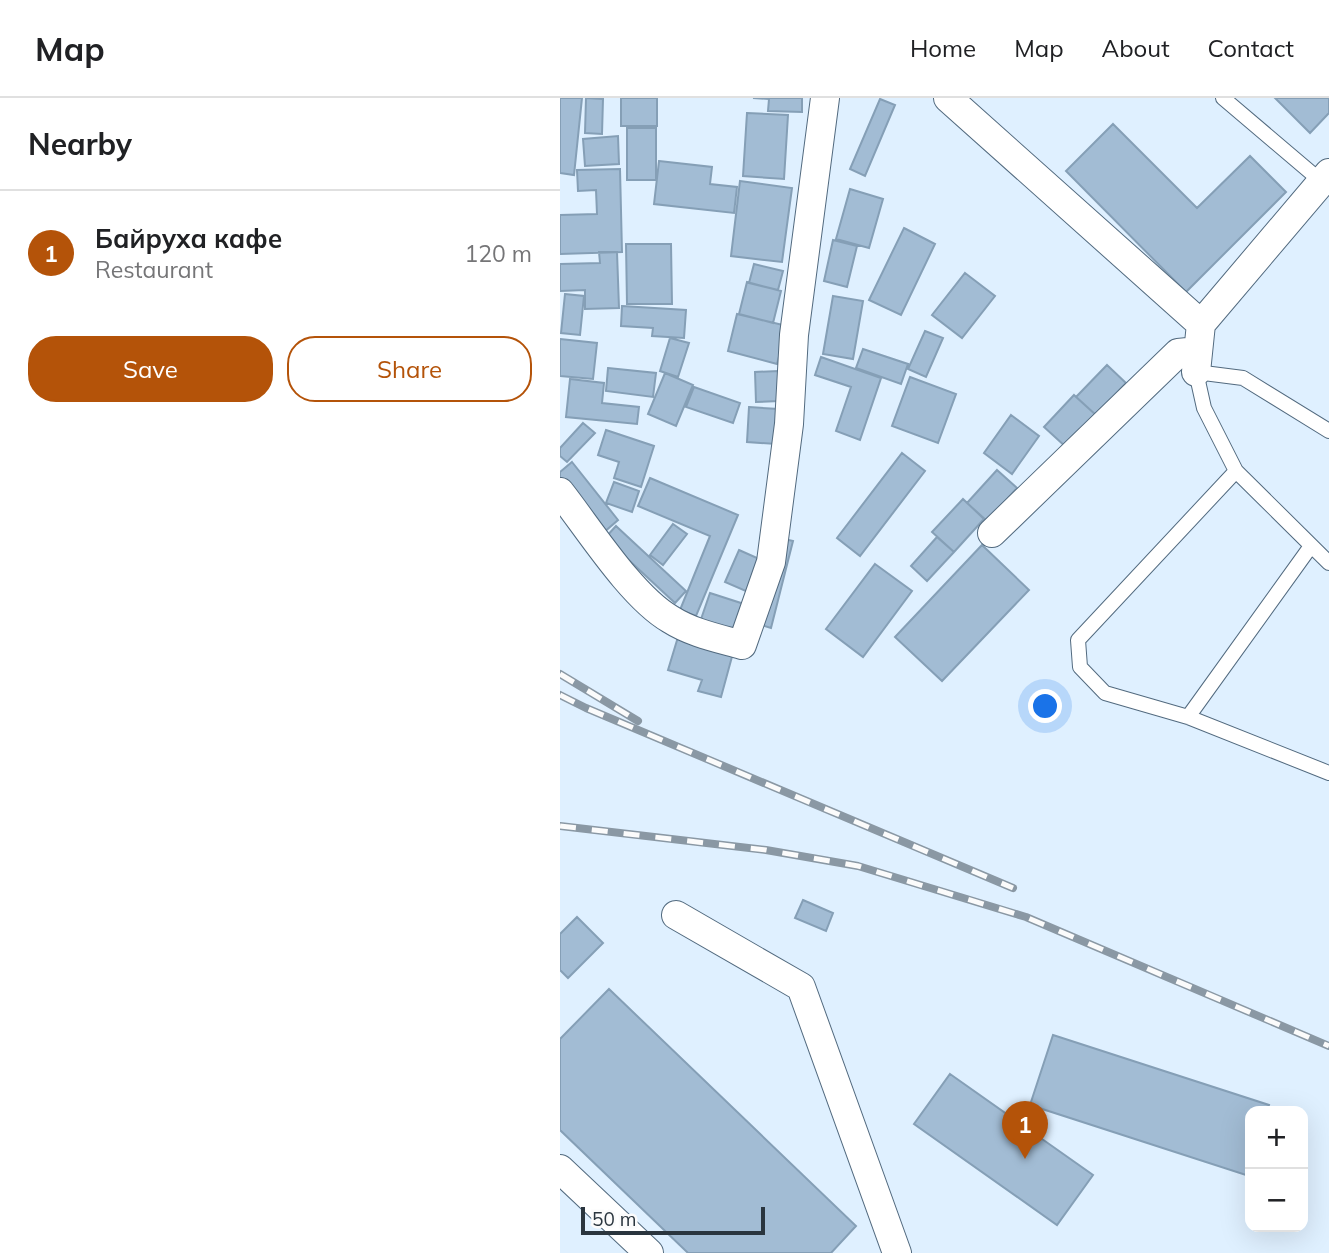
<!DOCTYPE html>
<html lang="en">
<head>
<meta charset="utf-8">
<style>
	body { margin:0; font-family:Mulish,sans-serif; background:#f6f6f6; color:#202124 }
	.controls { position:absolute; right:21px; bottom:21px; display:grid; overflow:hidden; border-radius:14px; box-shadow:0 7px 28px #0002 }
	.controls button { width:63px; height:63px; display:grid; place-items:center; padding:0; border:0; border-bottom:2px solid #e0e0e0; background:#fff; color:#202124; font:35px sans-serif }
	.scale { position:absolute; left:21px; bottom:18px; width:184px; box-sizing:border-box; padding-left:7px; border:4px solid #2a353e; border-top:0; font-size:19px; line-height:24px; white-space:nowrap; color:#2a353e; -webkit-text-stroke:5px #fbfbfb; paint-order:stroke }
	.you { position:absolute; left:486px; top:609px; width:24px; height:24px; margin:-18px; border:5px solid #fff; border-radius:50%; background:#1a73e8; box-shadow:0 0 0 10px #1a73e833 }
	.badge { display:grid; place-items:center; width:46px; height:46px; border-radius:50%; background:#b45309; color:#fff; font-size:23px; font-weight:700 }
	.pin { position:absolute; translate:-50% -58px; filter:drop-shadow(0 2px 4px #0008) }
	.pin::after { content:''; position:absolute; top:37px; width:24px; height:21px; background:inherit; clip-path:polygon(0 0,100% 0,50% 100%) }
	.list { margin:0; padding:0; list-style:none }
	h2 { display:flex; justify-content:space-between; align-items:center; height:91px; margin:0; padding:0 28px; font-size:30px }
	h2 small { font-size:23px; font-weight:400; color:#757577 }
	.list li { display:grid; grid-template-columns:46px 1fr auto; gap:21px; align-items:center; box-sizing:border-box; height:126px; padding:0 28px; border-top:2px solid #e0e0e0 }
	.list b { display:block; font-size:26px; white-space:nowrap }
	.list p { margin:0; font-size:23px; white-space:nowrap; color:#757577 }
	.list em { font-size:23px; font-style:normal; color:#757577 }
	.actions { display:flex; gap:14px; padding:21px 28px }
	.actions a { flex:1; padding:16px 0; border:2px solid #b45309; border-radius:28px; text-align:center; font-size:24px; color:#b45309 }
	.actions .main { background:#b45309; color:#fff }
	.map { position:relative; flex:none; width:769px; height:1155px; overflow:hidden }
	header { display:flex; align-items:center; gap:42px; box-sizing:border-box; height:98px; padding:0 35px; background:#fff; border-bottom:2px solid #e0e0e0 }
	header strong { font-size:33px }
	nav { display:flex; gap:38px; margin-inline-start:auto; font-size:24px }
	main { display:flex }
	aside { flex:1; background:#fff }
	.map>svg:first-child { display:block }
	.building { fill:#a2bcd4; stroke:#859fb6; stroke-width:2 }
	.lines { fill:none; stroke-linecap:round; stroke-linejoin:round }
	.lane-casing { stroke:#526a7f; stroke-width:16 }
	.street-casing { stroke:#526a7f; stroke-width:30 }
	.lane { stroke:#fff; stroke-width:14 }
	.street { stroke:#fff; stroke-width:28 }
	.rail-casing { stroke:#8a98a4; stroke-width:8 }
	.rail { stroke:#fbfbfb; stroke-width:5; stroke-dasharray:16; stroke-linecap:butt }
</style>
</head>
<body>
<header>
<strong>Map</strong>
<nav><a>Home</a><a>Map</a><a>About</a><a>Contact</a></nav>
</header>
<main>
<aside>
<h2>Nearby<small></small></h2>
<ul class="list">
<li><span class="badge">1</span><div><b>Байруха кафе</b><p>Restaurant</p></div><em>120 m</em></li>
</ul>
<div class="actions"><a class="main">Save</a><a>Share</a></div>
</aside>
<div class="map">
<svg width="769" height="1155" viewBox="0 0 769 1155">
	<rect width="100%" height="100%" fill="#dff0ff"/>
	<path class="building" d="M 0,0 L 22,0 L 14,77 L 0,75 Z
		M 26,0 L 43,1 L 42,36 L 25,35 Z
		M 61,0 L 97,0 L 97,28 L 61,28 Z
		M 193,0 L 242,0 L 242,14 L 208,13 L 209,1 Z
		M 715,0 L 769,0 L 769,15 L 750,35 Z
		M 320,1 L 335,7 L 305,78 L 290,71 Z
		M 187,15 L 228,17 L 224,81 L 183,78 Z
		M 553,26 L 637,110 L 690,58 L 726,94 L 626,194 L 506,73 Z
		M 67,30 L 96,30 L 96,82 L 67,82 Z
		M 58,38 L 59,66 L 25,68 L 23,41 Z
		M 99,63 L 152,69 L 150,86 L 177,89 L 174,115 L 94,106 Z
		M 60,71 L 62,154 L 0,156 L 0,117 L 37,116 L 36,92 L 18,93 L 17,72 Z
		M 180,83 L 232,90 L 222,164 L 171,158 Z
		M 290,91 L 323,101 L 309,150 L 276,141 Z
		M 344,130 L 375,146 L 341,217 L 309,202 Z
		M 273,142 L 297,148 L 287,189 L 264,183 Z
		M 66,146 L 111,146 L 112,206 L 67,206 Z
		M 39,154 L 57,154 L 59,210 L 25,211 L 25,192 L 0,193 L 0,166 L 40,165 Z
		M 194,166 L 223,173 L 218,192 L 189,185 Z
		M 405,175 L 435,198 L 402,240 L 372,217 Z
		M 187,184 L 221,193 L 213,225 L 179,216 Z
		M 5,196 L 24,198 L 20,237 L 1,235 Z
		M 273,198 L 303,203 L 293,261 L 263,256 Z
		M 62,208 L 126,212 L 124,240 L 92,238 L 93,230 L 61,228 Z
		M 177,216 L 227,228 L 217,266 L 168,253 Z
		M 365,233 L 383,240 L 366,279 L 348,271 Z
		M 110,240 L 129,245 L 118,279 L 100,273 Z
		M 0,241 L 37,245 L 33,281 L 0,278 Z
		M 303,251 L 348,266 L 341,286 L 296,270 Z
		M 261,259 L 321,280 L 300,342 L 276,333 L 291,289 L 255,277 Z
		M 547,267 L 566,285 L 536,317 L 516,299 Z
		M 48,270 L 96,275 L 93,299 L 46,293 Z
		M 218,273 L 219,303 L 196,304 L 195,274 Z
		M 105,275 L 133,287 L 116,328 L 88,316 Z
		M 350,279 L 396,296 L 378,345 L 332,328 Z
		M 10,281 L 44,285 L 42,305 L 79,309 L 77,326 L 6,319 Z
		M 134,289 L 180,305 L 173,325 L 126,309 Z
		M 514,297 L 536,317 L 506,349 L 484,329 Z
		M 189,309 L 218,311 L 216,346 L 187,344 Z
		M 451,317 L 479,338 L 452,376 L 424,355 Z
		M 23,325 L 35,335 L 7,364 L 0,358 L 0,350 Z
		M 46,332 L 94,348 L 81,389 L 54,380 L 59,364 L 38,357 Z
		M 342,355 L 365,373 L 300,458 L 277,440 Z
		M 12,364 L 58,422 L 43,435 L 0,380 L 0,374 Z
		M 437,372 L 457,390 L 427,423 L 407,405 Z
		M 90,380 L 178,417 L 136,518 L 120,512 L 150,438 L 78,408 Z
		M 54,384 L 79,393 L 72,414 L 46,405 Z
		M 403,401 L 424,421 L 394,454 L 372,434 Z
		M 113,426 L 127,436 L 103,467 L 90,457 Z
		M 56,428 L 126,493 L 115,505 L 45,440 Z
		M 377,439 L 394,454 L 367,483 L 351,468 Z
		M 220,440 L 233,443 L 211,530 L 198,526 Z
		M 422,447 L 469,492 L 382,583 L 335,539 Z
		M 179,452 L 208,465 L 195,497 L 165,484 Z
		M 315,466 L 352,493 L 303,559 L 266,531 Z
		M 150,495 L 184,506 L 174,535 L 140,524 Z
		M 118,539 L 173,555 L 161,599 L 138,593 L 142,582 L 108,572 Z
		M 243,802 L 273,815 L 266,833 L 235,820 Z
		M 17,819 L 43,845 L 8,880 L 0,872 L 0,836 Z
		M 49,891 L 296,1128 L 271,1155 L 128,1155 L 0,1032 L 0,941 Z
		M 493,937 L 709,1007 L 707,1013 L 690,1013 L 690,1065 L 686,1077 L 470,1007 Z
		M 390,976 L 533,1077 L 497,1127 L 354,1026 Z"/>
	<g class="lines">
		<defs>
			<path id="lane" d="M 663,0 L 762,84
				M 769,333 L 683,280 L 636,274 L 644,310 L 676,373 L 769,465
				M 676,373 L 518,542 L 520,569 L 545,595 L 628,619 L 769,675
				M 628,619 L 751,448"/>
			<path id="street" d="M 388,0 L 641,226
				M 636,274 L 641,226 L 769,75
				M 0,394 C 29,431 71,498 110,521 C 132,535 157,540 182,547 L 211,464 L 229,326 L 234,237 L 265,0
				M 432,435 L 618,255 L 638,253
				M 116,817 L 241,889 L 337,1155
				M 0,1071 L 89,1155"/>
		</defs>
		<use href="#lane" class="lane-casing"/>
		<use href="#street" class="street-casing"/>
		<use href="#lane" class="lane"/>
		<use href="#street" class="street"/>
		<defs>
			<path id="rail" d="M 0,576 L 78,623
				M 0,597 L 26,610 L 453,790
				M 0,728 L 206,752 L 298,768 L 466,819 L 769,948"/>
		</defs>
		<use href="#rail" class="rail-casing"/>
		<use href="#rail" class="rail"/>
	</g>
</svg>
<div class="controls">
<button>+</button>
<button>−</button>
</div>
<div class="scale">50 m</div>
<div class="you"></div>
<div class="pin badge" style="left:465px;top:1061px">1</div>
</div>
</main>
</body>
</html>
